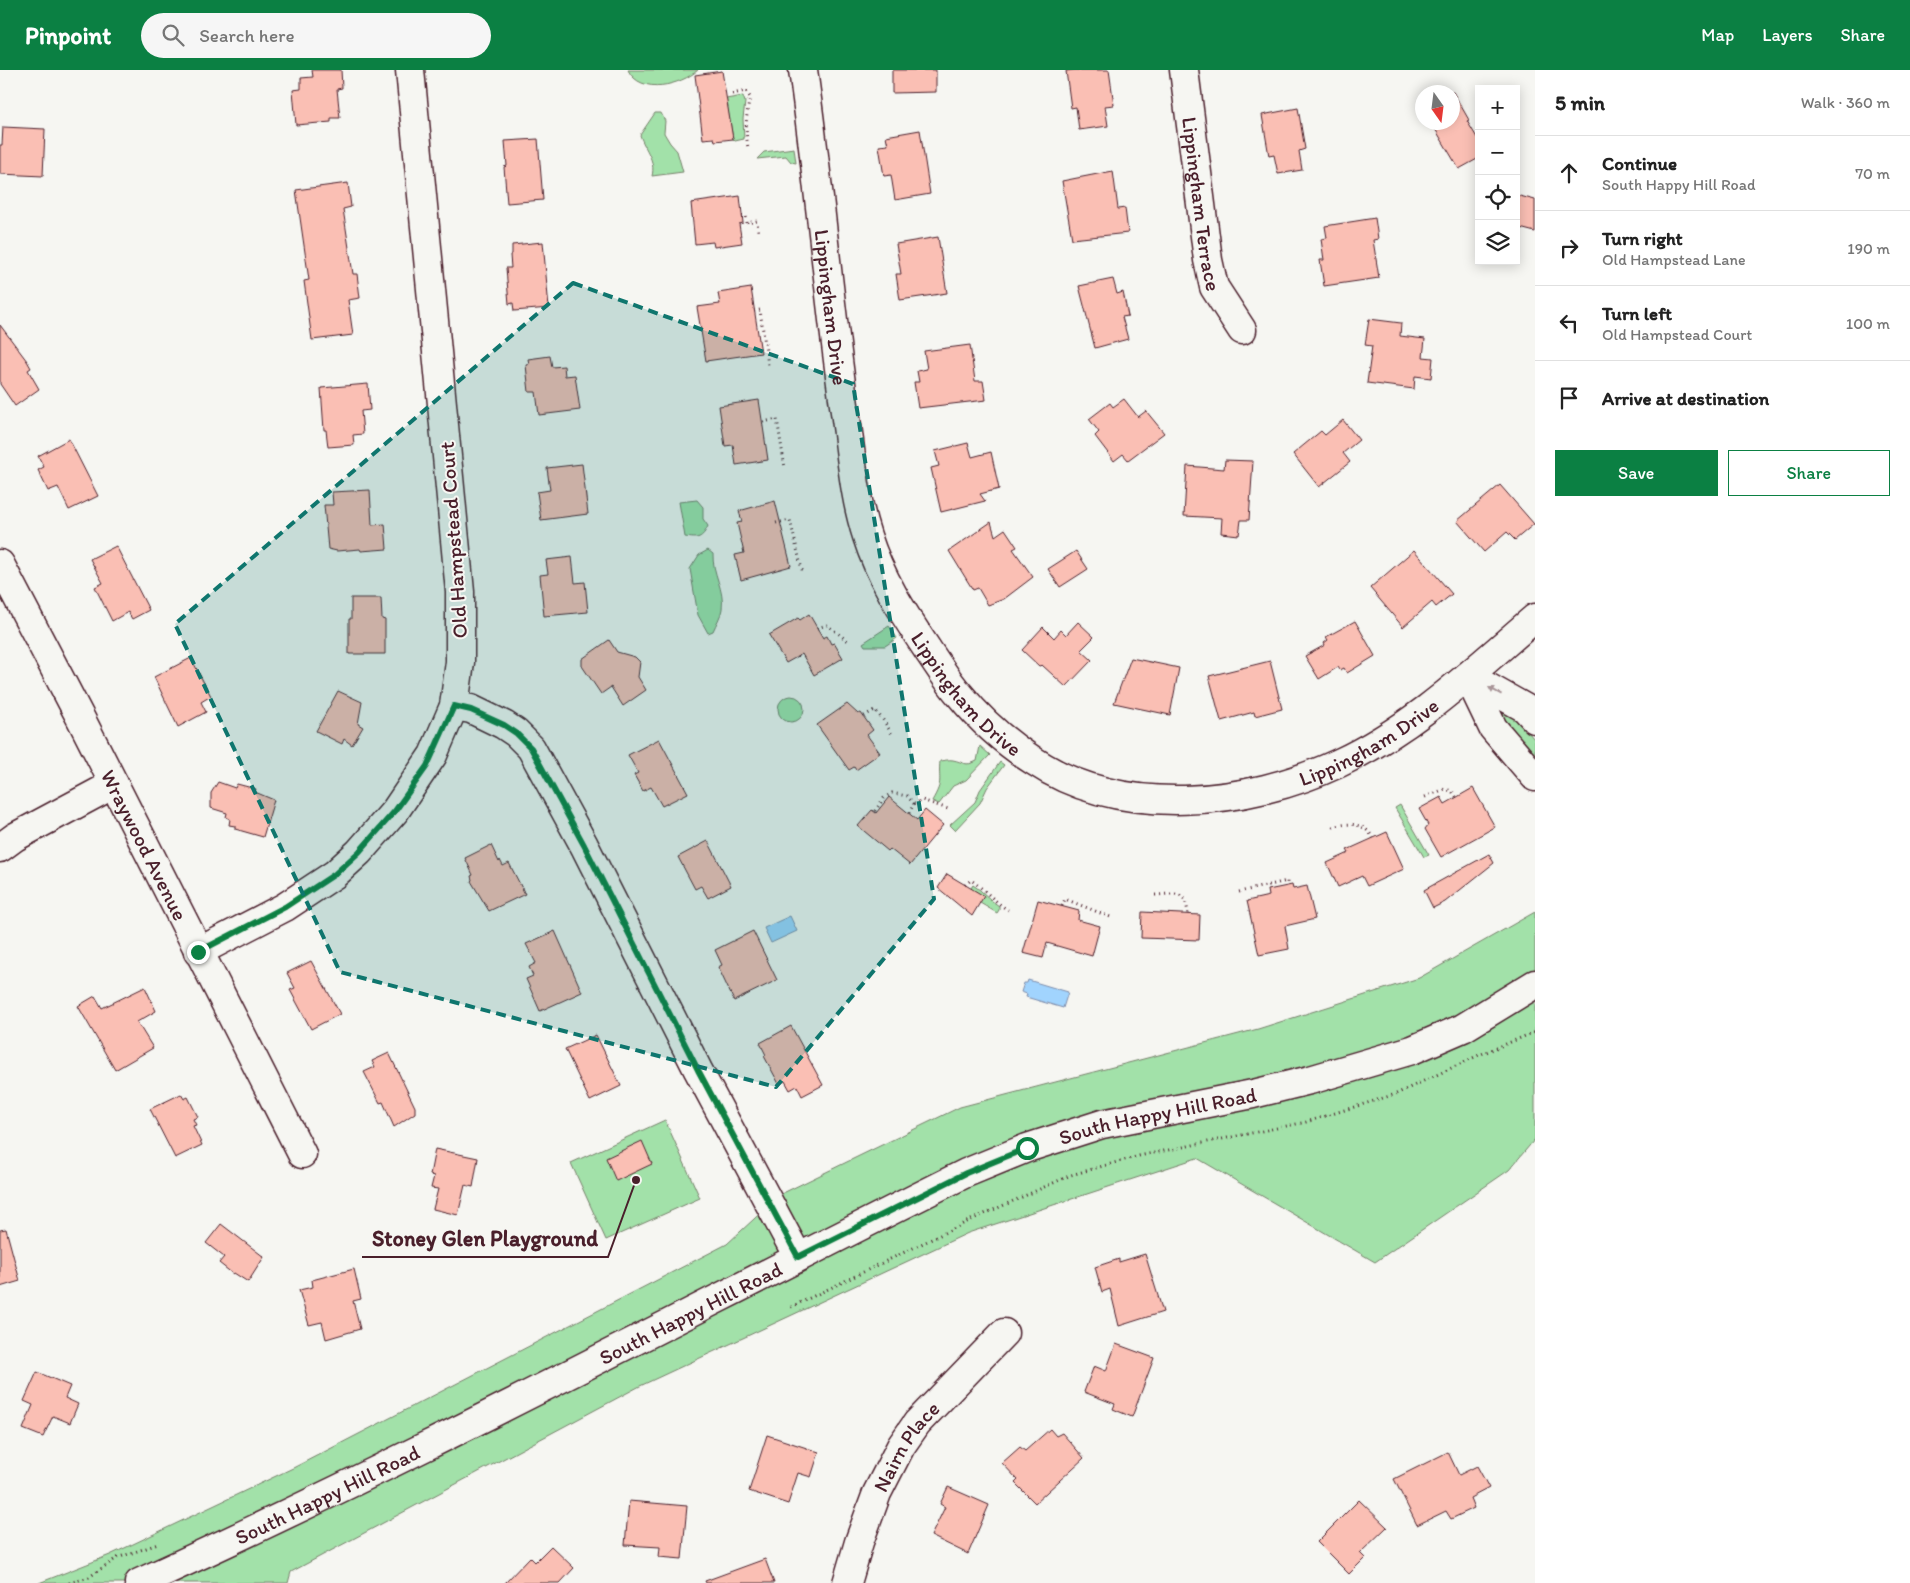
<!DOCTYPE html>
<html lang="en">
<head>
<meta charset="utf-8">
<style>
	body { margin:0; font-family:Itim,sans-serif; background:#f6f6f6; color:#222 }
	.controls { position:absolute; right:15px; top:15px; display:grid; overflow:hidden; border-radius:0px; box-shadow:0 2px 12px #0003 }
	.controls button { width:45px; height:45px; display:grid; place-items:center; padding:0; border:0; border-bottom:1px solid #e0e0e0; background:#fff; color:#222; font:25px sans-serif }
	.compass { position:absolute; left:1415px; top:15px; width:45px; height:45px; border-radius:50%; background:#fff; box-shadow:0 2px 12px #0003; rotate:166deg }
	.stop { position:absolute; width:15px; height:15px; margin:-11px; border:4px solid #0b8043; border-radius:50%; background:#fff }
	.stop.end { background:#0b8043; border-color:#fff; box-shadow:0 1px 5px #0008 }
	.list { margin:0; padding:0; list-style:none }
	h2 { display:flex; justify-content:space-between; align-items:center; height:65px; margin:0; padding:0 20px; font-size:21px }
	h2 small { font-size:16px; font-weight:400; color:#767676 }
	.list li { display:grid; grid-template-columns:32px 1fr auto; gap:15px; align-items:center; box-sizing:border-box; height:75px; padding:0 20px; border-top:1px solid #e0e0e0 }
	.list b { display:block; font-size:19px; white-space:nowrap }
	.list p { margin:0; font-size:16px; white-space:nowrap; color:#767676 }
	.list em { font-size:16px; font-style:normal; color:#767676 }
	.actions { display:flex; gap:10px; padding:15px 20px }
	.actions a { flex:1; padding:11px 0; border:1px solid #0b8043; border-radius:0px; text-align:center; font-size:18px; color:#0b8043 }
	.actions .main { background:#0b8043; color:#fff }
	.icon { flex:none; width:28px; height:28px; fill:none; stroke:currentColor; stroke-width:2; stroke-linecap:round; stroke-linejoin:round }
	.map { position:relative; flex:none; width:1535px; height:1513px; overflow:hidden }
	header { display:flex; align-items:center; gap:30px; box-sizing:border-box; height:70px; padding:0 25px; background:#0b8043; color:#fff }
	header strong { font-size:24px }
	nav { display:flex; gap:28px; margin-inline-start:auto; font-size:18px }
	.search { width:350px; height:45px; background:#f6f6f6; display:flex; align-items:center; gap:12px; box-sizing:border-box; padding:0 18px; border-radius:28px; color:#767676; font-size:19px }
	main { display:flex }
	aside { flex:1; background:#fff }
	.map>svg:first-child { display:block }
	.green { fill:#a2e1a9; stroke:#76806a }
	.water { fill:#a1d4fe; stroke:#7e8caa }
	.building { fill:#fabfb4; stroke:#4a1f2b }
	.lines { fill:none; stroke-linecap:round; stroke-linejoin:round }
	.minor-casing { stroke:#4a1f2b; stroke-width:31 }
	.path { stroke:#4a1f2b; stroke-width:3; stroke-dasharray:1 4; stroke-linecap:butt }
	.minor { stroke:#f6f6f2; stroke-width:28 }
	.oneway { fill:#a99598 }
	.route { stroke:#0b8043; stroke-width:6 }
	.marked { fill:#0f766e; fill-opacity:0.2; stroke:#0f766e; stroke-width:4; stroke-dasharray:10 6; stroke-linejoin:round }
	.labels { text-anchor:middle; dominant-baseline:central; stroke-width:4; stroke-linejoin:round; paint-order:stroke }
	.street-label { font-size:21px; fill:#4a1f2b; stroke:#f6f6f2 }
	.leader { fill:none; stroke:#4a1f2b; stroke-width:2 }
	.callout-dot { fill:#4a1f2b; stroke:#f6f6f2; stroke-width:2 }
	.callout-label { font-size:22px; text-anchor:middle; font-weight:bold; fill:#4a1f2b; stroke:#f6f6f2; stroke-width:4; stroke-linejoin:round; paint-order:stroke }
</style>
</head>
<body>
<header>
<strong>Pinpoint</strong>
<div class="search"><svg class="icon" aria-label="search" viewBox="0 0 24 24"><circle cx="10" cy="10" r="6"/><path d="M15 15l6 6"/></svg>Search here</div>
<nav><a>Map</a><a>Layers</a><a>Share</a></nav>
</header>
<main>
<div class="map">
<svg width="1535" height="1513" viewBox="0 0 1535 1513">
	<rect width="100%" height="100%" fill="#f6f6f2"/>
	<filter id="ink" filterUnits="userSpaceOnUse"><feTurbulence type="fractalNoise" baseFrequency=".02" numOctaves="2"/><feDisplacementMap in="SourceGraphic" scale="10" xChannelSelector="R" yChannelSelector="G"/><feConvolveMatrix kernelMatrix="1 2 1 2 8 2 1 2 1" color-interpolation-filters="sRGB"/></filter>
	<g filter="url(#ink)">
		<path class="green" d="M 628,0 L 698,0 C 681,15 641,26 628,0 Z
			M 743,26 L 745,32 L 743,49 L 744,69 L 735,71 L 733,69 L 726,29 Z
			M 655,43 L 661,43 L 665,51 L 664,63 L 670,73 L 677,81 L 683,102 L 652,106 C 656,90 645,80 640,65 Z
			M 794,78 L 796,93 L 791,92 L 786,86 L 757,89 L 764,82 Z
			M 697,430 L 703,437 L 703,449 L 708,456 C 702,469 698,469 685,467 L 679,432 Z
			M 708,480 L 713,484 C 712,503 725,520 722,539 C 721,546 716,554 713,561 L 708,563 L 698,545 L 690,499 L 699,485 Z
			M 889,556 L 897,568 L 885,576 L 865,576 L 863,573 Z
			M778 639a13 13 0 1 1 26 0a13 13 0 1 1-26 0Z
			M 1497,636 L 1505,636 L 1535,670 L 1535,685 L 1497,642 Z
			M 980,676 L 990,685 L 966,710 L 953,716 L 939,734 L 932,731 C 944,710 938,712 940,691 C 943,691 949,689 953,690 C 964,692 965,697 977,691 Z
			M 1000,692 L 1004,695 L 987,718 L 980,733 L 955,760 L 950,755 L 975,732 L 980,720 Z
			M 1400,735 L 1429,785 L 1424,787 L 1395,738 Z
			M 973,815 C 983,821 989,830 999,836 L 999,840 L 997,843 L 980,833 L 971,818 Z
			M 1535,842 L 1535,1069 L 1509,1100 L 1375,1192 L 1197,1088 L 968,1163 L 640,1316 L 291,1502 L 288,1513 L 39,1513 L 110,1485 L 295,1397 L 727,1174 L 781,1124 L 960,1037 L 1258,959 L 1419,908 Z
			M 665,1050 L 700,1128 L 606,1170 L 571,1093 Z"/>
		<path class="water" d="M 790,846 L 797,861 L 771,873 L 764,858 Z
			M 1028,910 L 1068,922 L 1063,938 L 1026,927 L 1027,924 L 1021,922 L 1024,913 L 1027,913 Z"/>
		<path class="building" d="M 312,0 L 341,0 L 342,18 L 337,19 L 340,48 L 331,48 L 331,52 L 296,55 L 293,20 L 301,19 L 301,8 L 313,7 Z
			M 892,0 L 936,0 L 936,22 L 892,23 Z
			M 1075,0 L 1109,0 L 1114,35 L 1105,36 L 1108,56 L 1079,60 L 1076,37 L 1071,38 L 1066,1 Z
			M 722,1 L 733,69 L 715,71 L 714,68 L 703,69 L 695,5 Z
			M 1452,22 L 1453,22 L 1469,50 L 1467,51 L 1479,71 L 1479,88 L 1459,99 L 1431,52 L 1452,52 Z
			M 1298,38 L 1305,79 L 1299,81 L 1302,100 L 1278,104 L 1274,85 L 1269,86 L 1262,45 Z
			M 3,57 L 45,59 L 43,106 L 0,104 L 0,75 L 2,75 Z
			M 920,60 L 930,124 L 895,130 L 891,105 L 884,106 L 879,76 L 888,75 L 886,66 Z
			M 538,69 L 543,130 L 507,133 L 504,97 L 507,96 L 505,71 Z
			M 1113,101 L 1118,139 L 1125,138 L 1128,163 L 1072,169 L 1062,111 Z
			M 348,113 L 351,137 L 343,139 L 353,204 L 357,204 L 360,228 L 348,230 L 353,265 L 312,270 L 304,211 L 309,210 L 296,120 Z
			M 1516,125 L 1535,130 L 1535,162 L 1516,157 Z
			M 740,126 L 743,153 L 739,154 L 742,173 L 714,177 L 713,172 L 695,174 L 691,133 Z
			M 1375,148 L 1378,169 L 1373,170 L 1379,208 L 1324,216 L 1320,190 L 1324,190 L 1321,169 L 1327,168 L 1325,156 Z
			M 938,167 L 947,223 L 900,230 L 896,204 L 901,204 L 896,174 Z
			M 543,172 L 549,238 L 514,241 L 513,233 L 509,234 L 506,198 L 511,198 L 510,185 L 512,184 L 512,175 Z
			M 1113,209 L 1117,224 L 1123,222 L 1128,246 L 1122,247 L 1128,269 L 1095,278 L 1079,216 Z
			M 751,218 L 761,283 L 706,291 L 697,237 L 720,234 L 718,223 Z
			M 1369,249 L 1401,253 L 1400,266 L 1425,269 L 1423,287 L 1433,288 L 1431,308 L 1415,306 L 1414,319 L 1367,313 L 1372,276 L 1365,275 Z
			M 0,255 L 27,291 L 31,298 L 28,300 L 39,319 L 15,336 L 0,314 Z
			M 970,275 L 975,311 L 983,311 L 986,330 L 918,338 L 914,312 L 919,312 L 917,301 L 927,299 L 924,281 Z
			M 550,286 L 552,297 L 564,296 L 565,306 L 575,305 L 580,340 L 539,345 L 536,322 L 529,322 L 526,295 L 529,294 L 528,289 Z
			M 368,314 L 370,340 L 361,341 L 363,364 L 353,365 L 354,375 L 328,377 L 326,360 L 324,360 L 321,318 Z
			M 1124,329 L 1138,347 L 1146,341 L 1164,363 L 1128,390 L 1123,384 L 1114,391 L 1095,366 L 1099,362 L 1089,349 L 1110,333 L 1113,337 Z
			M 759,330 L 768,390 L 736,395 L 733,375 L 725,376 L 719,336 Z
			M 1343,350 L 1359,370 L 1343,383 L 1350,392 L 1319,417 L 1293,384 L 1321,361 L 1325,365 Z
			M 69,369 L 98,426 L 69,440 L 58,417 L 48,421 L 38,400 L 44,397 L 38,386 Z
			M 968,373 L 972,387 L 991,382 L 999,419 L 980,424 L 985,431 L 941,442 L 931,398 L 939,396 L 935,381 Z
			M 1225,390 L 1253,391 L 1249,450 L 1241,450 L 1239,465 L 1221,463 L 1222,448 L 1184,446 L 1187,396 L 1224,399 Z
			M 582,394 L 588,444 L 541,450 L 537,422 L 550,420 L 547,398 Z
			M 1500,415 L 1534,454 L 1515,470 L 1507,462 L 1484,482 L 1457,451 Z
			M 370,420 L 372,455 L 385,454 L 387,479 L 361,481 L 360,479 L 337,481 L 328,479 L 324,435 L 333,435 L 332,422 Z
			M 775,431 L 791,496 L 741,510 L 735,485 L 744,483 L 737,453 L 742,452 L 739,441 Z
			M 991,452 L 995,466 L 1005,459 L 1017,477 L 1013,479 L 1033,507 L 1004,529 L 988,535 L 978,518 L 973,520 L 949,481 Z
			M 116,476 L 149,540 L 132,549 L 128,542 L 112,551 L 95,517 L 103,513 L 90,489 Z
			M 1414,480 L 1452,524 L 1436,537 L 1432,532 L 1403,557 L 1370,518 Z
			M 1076,481 L 1088,499 L 1060,517 L 1048,499 Z
			M 572,487 L 575,513 L 585,512 L 588,542 L 544,546 L 540,505 L 548,504 L 546,490 Z
			M 351,528 L 381,528 L 382,549 L 385,550 L 385,584 L 349,584 L 349,549 L 351,549 Z
			M 809,544 L 823,568 L 827,566 L 831,574 L 834,573 L 843,588 L 814,605 L 802,584 L 786,593 L 769,565 L 798,548 L 800,550 Z
			M 1355,551 L 1375,586 L 1347,603 L 1344,598 L 1340,600 L 1338,597 L 1319,609 L 1305,586 L 1325,575 L 1324,573 L 1328,570 L 1326,567 Z
			M 1078,552 L 1094,567 L 1081,580 L 1092,590 L 1066,617 L 1042,595 L 1039,596 L 1022,580 L 1043,557 L 1054,568 L 1061,560 L 1066,565 Z
			M 609,570 L 617,582 L 635,587 L 640,592 L 638,607 L 646,620 L 623,636 L 611,617 L 601,624 L 582,596 L 582,589 Z
			M 191,588 L 211,626 L 201,632 L 206,642 L 178,657 L 154,607 Z
			M 1131,588 L 1179,598 L 1170,645 L 1114,633 Z
			M 1270,591 L 1282,639 L 1255,646 L 1254,642 L 1221,651 L 1209,606 Z
			M 338,621 L 362,632 L 358,654 L 363,657 L 352,675 L 344,669 L 342,674 L 316,661 Z
			M 847,634 L 858,644 L 861,643 L 873,660 L 867,665 L 880,683 L 856,700 L 854,697 L 849,700 L 817,655 Z
			M 659,669 L 688,723 L 662,736 L 651,717 L 643,721 L 634,705 L 638,703 L 628,685 Z
			M 218,712 L 235,718 L 237,714 L 256,719 L 255,722 L 274,730 L 263,767 L 235,759 L 235,756 L 229,755 L 230,749 L 226,747 L 227,743 L 211,738 L 211,723 Z
			M 1473,718 L 1495,757 L 1441,787 L 1425,759 L 1428,755 L 1419,739 L 1441,727 L 1445,734 Z
			M 889,727 L 917,750 L 925,740 L 943,755 L 910,795 L 890,779 L 888,781 L 858,756 L 872,740 L 876,743 Z
			M 1387,762 L 1404,799 L 1367,816 L 1362,806 L 1338,817 L 1327,793 L 1349,783 L 1347,780 Z
			M 708,771 L 731,816 L 708,828 L 701,816 L 695,819 L 678,787 Z
			M 491,775 L 499,792 L 500,790 L 503,796 L 509,793 L 525,824 L 489,841 L 471,811 L 472,810 L 471,806 L 473,805 L 465,788 Z
			M 1489,784 L 1494,793 L 1445,832 L 1433,838 L 1424,820 Z
			M 947,804 L 984,826 L 972,846 L 938,818 Z
			M 1292,815 L 1293,819 L 1307,816 L 1315,849 L 1285,856 L 1289,879 L 1259,885 L 1247,831 L 1269,826 L 1268,820 Z
			M 1038,830 L 1079,841 L 1078,850 L 1100,856 L 1092,886 L 1047,873 L 1043,888 L 1023,883 Z
			M 1142,842 L 1200,845 L 1199,870 L 1141,868 Z
			M 555,861 L 582,922 L 540,941 L 526,909 L 533,906 L 529,897 L 536,893 L 526,874 Z
			M 753,861 L 777,910 L 734,931 L 718,897 L 722,895 L 715,880 Z
			M 311,891 L 340,944 L 311,959 L 290,920 L 295,918 L 287,903 Z
			M 145,917 L 156,941 L 137,952 L 153,978 L 115,1000 L 78,936 L 95,926 L 102,938 Z
			M 791,956 L 823,1015 L 802,1026 L 797,1016 L 790,1020 L 785,1011 L 779,1014 L 764,986 L 766,985 L 760,973 Z
			M 596,965 L 621,1016 L 590,1031 L 565,979 Z
			M 389,983 L 415,1037 L 415,1043 L 394,1057 L 383,1032 L 380,1033 L 364,1002 L 375,997 L 372,991 Z
			M 181,1024 L 184,1029 L 188,1027 L 198,1047 L 193,1049 L 196,1055 L 193,1056 L 202,1075 L 175,1088 L 150,1039 Z
			M 642,1071 L 652,1094 L 616,1111 L 606,1088 Z
			M 435,1079 L 478,1088 L 473,1117 L 465,1115 L 458,1145 L 433,1139 L 438,1119 L 431,1118 L 434,1106 L 430,1105 Z
			M 221,1154 L 264,1187 L 248,1212 L 234,1203 L 233,1204 L 219,1193 L 224,1187 L 206,1173 Z
			M 6,1159 L 20,1211 L 0,1217 L 0,1160 Z
			M 1145,1184 L 1163,1242 L 1119,1256 L 1110,1219 L 1102,1222 L 1095,1197 L 1119,1189 L 1119,1192 Z
			M 354,1199 L 361,1229 L 353,1231 L 360,1259 L 326,1269 L 322,1252 L 309,1255 L 299,1220 L 313,1217 L 312,1210 Z
			M 1116,1274 L 1154,1288 L 1132,1347 L 1113,1339 L 1115,1334 L 1084,1322 L 1094,1296 L 1106,1301 Z
			M 37,1302 L 70,1316 L 65,1328 L 78,1334 L 70,1353 L 53,1346 L 43,1367 L 23,1359 L 33,1335 L 24,1331 Z
			M 1050,1359 L 1056,1366 L 1062,1363 L 1084,1388 L 1035,1433 L 1015,1413 L 1018,1410 L 1002,1393 L 1020,1377 L 1025,1381 Z
			M 767,1365 L 819,1382 L 811,1407 L 798,1403 L 788,1434 L 749,1421 Z
			M 1448,1382 L 1459,1405 L 1477,1396 L 1489,1418 L 1470,1428 L 1474,1438 L 1451,1449 L 1446,1441 L 1417,1455 L 1394,1409 Z
			M 948,1417 L 989,1435 L 968,1484 L 931,1466 L 945,1437 L 940,1434 Z
			M 1359,1430 L 1387,1457 L 1360,1483 L 1365,1488 L 1349,1504 L 1317,1472 Z
			M 629,1431 L 687,1436 L 682,1489 L 659,1487 L 660,1477 L 625,1475 Z
			M 551,1476 L 574,1498 L 560,1513 L 505,1513 L 530,1487 L 535,1492 Z
			M 765,1489 L 774,1513 L 706,1513 L 705,1511 Z"/>
		<g class="lines">
			<defs>
				<g id="minor">
					<path id="s1" d="M 803,0 C 819,112 828,224 844,335 C 851,378 853,424 867,466 C 881,510 904,544 929,582 C 939,596 948,612 960,625 C 981,651 1006,673 1034,691 C 1121,749 1248,736 1339,693 C 1414,658 1473,601 1535,548"/>
					<path id="s2" d="M 1184,0 L 1208,190 L 1214,217 L 1242,260"/>
					<path id="s3" d="M 0,494 L 81,649 L 302,1084"/>
					<path d="M 454,636 L 471,639 L 504,655 L 516,663 L 531,678 L 584,775 L 698,1000 L 798,1187"/>
					<path d="M 1535,649 L 1525,638 L 1468,606 L 1493,658 L 1535,707"/>
					<path d="M 0,778 L 15,767 L 114,714"/>
					<path d="M 198,882 L 285,837 L 335,804 L 359,782 L 395,741 L 433,685 L 454,636 L 460,592 L 460,522 L 410,0"/>
					<path id="s4" d="M 139,1513 C 419,1386 691,1240 966,1103 L 1027,1078 L 1102,1054 L 1253,1024 L 1310,1010 L 1412,980 L 1463,958 L 1535,914"/>
					<path id="s5" d="M 847,1513 L 859,1472 L 877,1423 L 901,1376 L 917,1353 L 1004,1263"/>
				</g>
			</defs>
			<use href="#minor" class="minor-casing"/>
			<path class="path" d="M 732,24 L 746,21 L 750,27 C 746,45 745,59 748,78
				M 742,146 L 746,146 L 747,153 L 757,151 L 758,161
				M 754,241 L 760,240 L 768,295
				M 763,352 L 777,349 L 785,398
				M 776,453 L 790,450 L 803,504
				M 817,558 L 827,555 L 848,571
				M 864,646 L 875,640 L 883,650 L 892,664
				M 1425,727 L 1445,719 L 1452,721 L 1458,730
				M 875,741 L 884,728 L 892,723 L 907,726 L 914,734
				M 909,743 L 914,734 L 922,730 L 948,739
				M 1333,757 C 1349,752 1365,753 1373,768
				M 965,815 L 971,810 C 984,819 994,831 1008,840
				M 1239,822 L 1287,811 L 1287,816
				M 1155,825 C 1177,824 1186,819 1188,845
				M 1062,836 L 1065,829 L 1113,848
				M 791,1237 L 971,1150 L 1071,1105 L 1139,1086 L 1306,1052 L 1396,1024 L 1479,985 L 1535,962
				M 69,1513 L 89,1507 L 117,1488 L 158,1474"/>
			<use href="#minor" class="minor"/>
		</g>
		<defs><path id="oneway-solid" d="M-6-.8H1V-3.2L6.5 0L1 3.2V.8H-6Z" transform="scale(1.25)"/></defs>
		<use class="oneway" href="#oneway-solid" transform="translate(1495 621) rotate(-151)"/>
	</g>
	<g class="lines" filter="url(#ink)">
		<path class="route" d="M 198,882 L 285,837 L 335,804 L 359,782 L 395,741 L 427,696 L 454,636 L 471,640 L 504,655 L 516,663 L 531,678 L 584,775 L 698,1000 L 798,1187 L 966,1103 L 1027,1078"/>
	</g>
	<path class="marked" d="M 573,213 L 853,314 L 934,829 L 776,1017 L 340,902 L 175,554 Z"/>
	<g class="labels">
		<g class="street-label">
			<text stroke="none"><textPath href="#s2" startOffset="135">Lippingham Terrace</textPath></text>
			<text stroke="none"><textPath href="#s1" startOffset="239">Lippingham Drive</textPath></text>
			<text transform="translate(453 470) rotate(-94)">Old Hampstead Court</text>
			<text stroke="none"><textPath href="#s1" startOffset="659">Lippingham Drive</textPath></text>
			<text stroke="none"><textPath href="#s1" startOffset="1109">Lippingham Drive</textPath></text>
			<text stroke="none"><textPath href="#s3" startOffset="316">Wraywood Avenue</textPath></text>
			<text stroke="none"><textPath href="#s4" startOffset="1124">South Happy Hill Road</textPath></text>
			<text stroke="none"><textPath href="#s4" startOffset="614">South Happy Hill Road</textPath></text>
			<text stroke="none"><textPath href="#s5" startOffset="150">Nairn Place</textPath></text>
			<text stroke="none"><textPath href="#s4" startOffset="208">South Happy Hill Road</textPath></text>
		</g>
	</g>
	<path class="leader" d="M636 1110L608 1187H362"/>
	<circle class="callout-dot" cx="636" cy="1110" r="5"/>
	<g class="callout-label">
		<text x="485" y="1176">Stoney Glen Playground</text>
	</g>
</svg>
<div class="controls">
<button>+</button>
<button>−</button>
<button><svg class="icon" aria-label="locate" viewBox="0 0 24 24"><circle cx="12" cy="12" r="6"/><path d="M12 2v4M12 18v4M2 12h4M18 12h4"/></svg></button>
<button><svg class="icon" aria-label="layers" viewBox="0 0 24 24"><path d="M12 4l9 5-9 5-9-5zM3 14l9 5 9-5"/></svg></button>
</div>
<svg class="compass" viewBox="-18 -18 36 36"><path d="M0-13l5 13h-10z" fill="#e53935"/><path d="M0 13l5-13h-10z" fill="#767676"/></svg>
<div class="stop" style="left:1027px;top:1078px"></div>
<div class="stop end" style="left:198px;top:882px"></div>
</div>
<aside>
<h2>5 min<small>Walk · 360 m</small></h2>
<ul class="list">
<li><svg class="icon" aria-label="ahead" viewBox="0 0 24 24"><path d="M12 20V5M6 11l6-6 6 6"/></svg><div><b>Continue</b><p>South Happy Hill Road</p></div><em>70 m</em></li>
<li><svg class="icon" aria-label="right" viewBox="0 0 24 24"><path d="M7 20v-9h11M14 6l5 5-5 5"/></svg><div><b>Turn right</b><p>Old Hampstead Lane</p></div><em>190 m</em></li>
<li><svg class="icon" aria-label="left" viewBox="0 0 24 24"><path d="M17 20v-9H6M10 6l-5 5 5 5"/></svg><div><b>Turn left</b><p>Old Hampstead Court</p></div><em>100 m</em></li>
<li><svg class="icon" aria-label="arrive" viewBox="0 0 24 24"><path d="M6 21V4h12l-3 4 3 4H6"/></svg><div><b>Arrive at destination</b></div></li>
</ul>
<div class="actions"><a class="main">Save</a><a>Share</a></div>
</aside>
</main>
</body>
</html>
